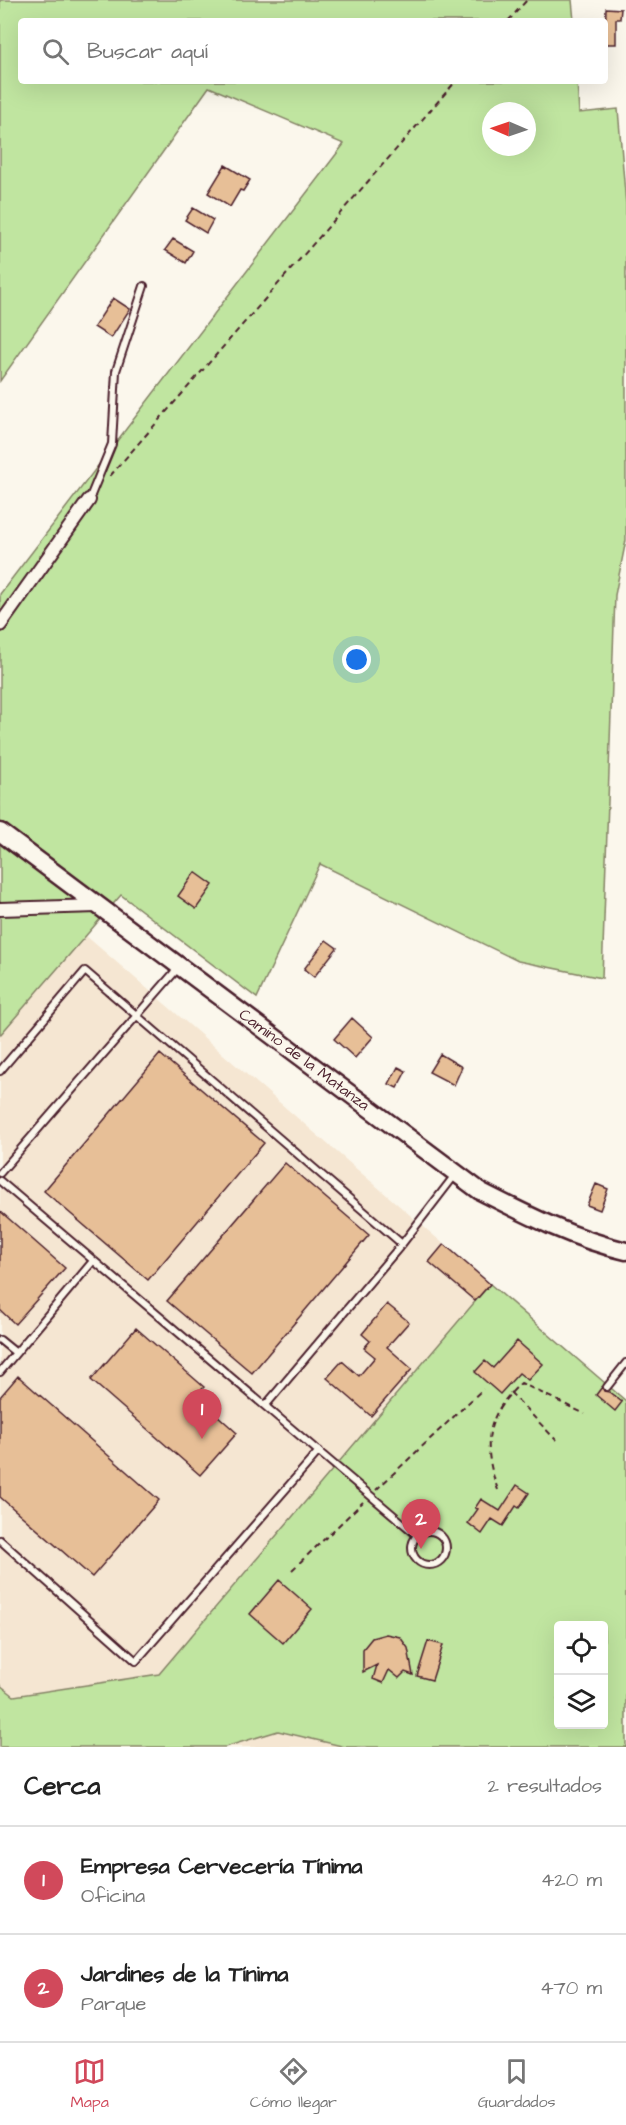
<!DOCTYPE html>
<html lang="es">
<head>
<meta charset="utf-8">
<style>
	body { margin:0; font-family:"Architects Daughter",sans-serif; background:#f2f2f2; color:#222 }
	.controls { position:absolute; right:18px; bottom:18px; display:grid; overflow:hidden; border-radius:6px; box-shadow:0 6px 24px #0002 }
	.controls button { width:54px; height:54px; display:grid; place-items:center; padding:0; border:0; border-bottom:2px solid #e0e0e0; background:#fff; color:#222; font:30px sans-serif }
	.compass { position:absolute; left:482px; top:102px; width:54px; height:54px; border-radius:50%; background:#fff; box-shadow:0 6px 24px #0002; rotate:272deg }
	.you { position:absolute; left:357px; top:660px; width:21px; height:21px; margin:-15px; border:4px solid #fff; border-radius:50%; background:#1a73e8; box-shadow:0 0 0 9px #1a73e833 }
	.badge { display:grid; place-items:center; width:39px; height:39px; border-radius:50%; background:#d1495b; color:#fff; font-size:20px; font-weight:700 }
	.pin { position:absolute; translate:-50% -50px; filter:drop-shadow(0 2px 3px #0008) }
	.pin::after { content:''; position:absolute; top:32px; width:21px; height:18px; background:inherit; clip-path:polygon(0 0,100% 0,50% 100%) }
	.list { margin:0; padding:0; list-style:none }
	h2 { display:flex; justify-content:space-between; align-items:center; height:78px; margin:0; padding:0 24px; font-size:26px }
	h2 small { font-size:20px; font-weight:400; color:#767676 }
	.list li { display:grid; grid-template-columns:39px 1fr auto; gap:18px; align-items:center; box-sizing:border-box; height:108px; padding:0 24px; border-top:2px solid #e0e0e0 }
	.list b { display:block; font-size:22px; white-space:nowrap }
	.list p { margin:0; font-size:20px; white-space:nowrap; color:#767676 }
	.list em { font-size:20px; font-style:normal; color:#767676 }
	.icon { flex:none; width:33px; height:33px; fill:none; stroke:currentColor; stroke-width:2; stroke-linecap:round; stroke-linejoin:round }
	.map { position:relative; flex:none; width:626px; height:1747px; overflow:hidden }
	.search { position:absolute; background:#fff; box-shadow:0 6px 24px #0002; left:18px; right:18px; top:18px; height:66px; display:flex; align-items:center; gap:15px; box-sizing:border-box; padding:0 21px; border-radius:6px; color:#767676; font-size:22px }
	.sheet { height:294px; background:#fff }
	nav { display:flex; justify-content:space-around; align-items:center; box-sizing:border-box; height:84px; border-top:2px solid #e0e0e0; background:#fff; font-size:16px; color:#767676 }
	nav a { display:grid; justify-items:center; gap:3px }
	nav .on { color:#d1495b }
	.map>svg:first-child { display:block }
	.built { fill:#f5e6d2 }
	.green { fill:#c0e5a0; stroke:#858266; stroke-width:1.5; fill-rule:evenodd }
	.building { fill:#e7bf97; stroke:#4a1f2b; stroke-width:1.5 }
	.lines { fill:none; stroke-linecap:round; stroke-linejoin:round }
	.lane-casing { stroke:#4a1f2b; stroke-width:10 }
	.street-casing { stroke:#4a1f2b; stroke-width:16 }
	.secondary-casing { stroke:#4a1f2b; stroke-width:21 }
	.path { stroke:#4a1f2b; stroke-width:2; stroke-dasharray:6 4.5; stroke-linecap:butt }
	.lane { stroke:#fbf7ec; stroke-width:6 }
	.street { stroke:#fbf7ec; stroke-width:12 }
	.secondary { stroke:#fbf7ec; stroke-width:16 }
	.labels { text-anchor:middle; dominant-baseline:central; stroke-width:4.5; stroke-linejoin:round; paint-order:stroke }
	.street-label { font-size:16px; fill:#4a1f2b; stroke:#fbf7ec }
</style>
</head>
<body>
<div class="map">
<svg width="626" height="1747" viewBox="0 0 626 1747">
	<rect width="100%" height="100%" fill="#fbf7ec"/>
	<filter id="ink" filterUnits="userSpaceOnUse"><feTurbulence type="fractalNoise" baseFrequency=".0167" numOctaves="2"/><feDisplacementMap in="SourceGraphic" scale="12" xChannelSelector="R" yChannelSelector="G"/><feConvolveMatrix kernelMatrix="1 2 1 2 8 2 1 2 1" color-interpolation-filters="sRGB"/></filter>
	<g filter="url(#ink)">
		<path class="built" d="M 85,935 L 490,1284 L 159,1674 L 14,1696 L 0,1685 L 0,1035 Z
			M 278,1731 L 346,1747 L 225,1747 Z"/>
		<path class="green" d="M 0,0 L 572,0 L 574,21 L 21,21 L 21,81 L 577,81 L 579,113 L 618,109 L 626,205 L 626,540 L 615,595 L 602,978 L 518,961 L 320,864 L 257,998 L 121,895 L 0,1035 L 0,594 L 344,144 L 209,87 L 0,381 ZM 491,111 L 527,111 L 527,147 L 491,147 Z
			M 490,1284 L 626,1401 L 626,1747 L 346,1747 L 278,1731 L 225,1747 L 0,1747 L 0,1685 L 14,1696 L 159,1674 ZM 558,1626 L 604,1626 L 604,1724 L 558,1724 Z"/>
		<path class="building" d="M 606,8 L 621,9 L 620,19 L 616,19 L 616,44 L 605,44 Z
			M 225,165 L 250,180 L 243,191 L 240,190 L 230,207 L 208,193 Z
			M 193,208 L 213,220 L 206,233 L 185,220 Z
			M 173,239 L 193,251 L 186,263 L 165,250 Z
			M 113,298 L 130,309 L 111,338 L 94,327 Z
			M 195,872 L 213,885 L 196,909 L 178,896 Z
			M 326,940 L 337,948 L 314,977 L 304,969 Z
			M 352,1018 L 373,1037 L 355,1058 L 334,1039 Z
			M 160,1054 L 264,1143 L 148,1280 L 44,1191 Z
			M 440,1054 L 462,1067 L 454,1085 L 429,1072 Z
			M 398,1067 L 406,1071 L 397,1088 L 389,1084 Z
			M 285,1163 L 369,1235 L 252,1373 L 167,1301 Z
			M 596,1184 L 608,1189 L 600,1210 L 587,1205 Z
			M 0,1211 L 65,1268 L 15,1324 L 0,1310 Z
			M 444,1244 L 490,1284 L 475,1301 L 429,1262 Z
			M 387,1304 L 409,1322 L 387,1347 L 412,1369 L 371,1416 L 327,1378 L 342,1361 L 359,1376 L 375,1357 L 364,1348 L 370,1341 L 362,1334 Z
			M 136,1328 L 204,1387 L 196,1396 L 237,1433 L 200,1475 L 91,1380 Z
			M 517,1341 L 543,1364 L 528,1380 L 519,1373 L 500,1394 L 475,1372 L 485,1361 L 493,1368 Z
			M 18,1376 L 159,1500 L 92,1577 L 0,1497 L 0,1397 Z
			M 602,1387 L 604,1391 L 609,1392 L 622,1402 L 615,1411 L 596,1395 Z
			M 517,1485 L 529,1493 L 519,1508 L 516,1506 L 503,1526 L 492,1519 L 482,1534 L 468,1523 L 478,1509 L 475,1508 L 481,1499 L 500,1511 Z
			M 279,1580 L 312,1609 L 283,1643 L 250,1614 Z
			M 386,1634 L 400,1637 L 408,1648 L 413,1675 L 405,1672 L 399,1678 L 389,1670 L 383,1683 L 373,1679 L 377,1665 L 363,1672 L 363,1649 L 372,1638 Z
			M 428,1641 L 443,1645 L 432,1680 L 417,1676 Z"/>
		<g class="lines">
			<defs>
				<path id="lane" d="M 89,500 L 112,444 L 116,371 L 144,286
					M 0,1071 L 85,971 L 402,1244 L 265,1406
					M 0,1173 L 179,967
					M 0,1181 L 418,1536
					M 402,1244 L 455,1175
					M 0,1340 L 16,1353
					M 0,1372 L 93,1261
					M 607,1387 L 626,1363
					M412 1548a17 17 0 1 1 34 0a17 17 0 1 1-34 0Z
					M 0,1540 L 136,1661 L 319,1451"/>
				<path id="street" d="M 0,625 L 89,500
					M 0,909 L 97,906"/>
				<g id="secondary">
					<path id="s1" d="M 0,832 L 480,1191 C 527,1215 574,1239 626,1251"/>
				</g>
			</defs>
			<use href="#lane" class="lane-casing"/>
			<use href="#street" class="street-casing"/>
			<use href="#secondary" class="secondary-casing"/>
			<path class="path" d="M 508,21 L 527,0
				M 110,476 L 456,81
				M 510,1392 L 556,1440
				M 376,1490 L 483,1389
				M 498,1490 C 482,1446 485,1416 521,1383 L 585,1414
				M 292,1570 L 363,1502"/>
			<use href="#lane" class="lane"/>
			<use href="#street" class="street"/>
			<use href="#secondary" class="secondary"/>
		</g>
	</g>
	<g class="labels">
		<g class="street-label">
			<text stroke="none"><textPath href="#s1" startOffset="380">Camino de la Matanza</textPath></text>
		</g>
	</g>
</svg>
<div class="controls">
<button><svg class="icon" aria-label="locate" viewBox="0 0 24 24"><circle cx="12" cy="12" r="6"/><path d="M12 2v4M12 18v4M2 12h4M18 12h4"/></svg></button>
<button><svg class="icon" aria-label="layers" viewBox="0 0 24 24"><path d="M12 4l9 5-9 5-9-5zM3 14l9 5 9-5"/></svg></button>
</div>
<svg class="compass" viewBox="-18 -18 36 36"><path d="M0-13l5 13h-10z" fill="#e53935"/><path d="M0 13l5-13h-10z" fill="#767676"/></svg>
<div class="you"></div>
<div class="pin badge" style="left:202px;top:1439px">1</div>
<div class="pin badge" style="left:421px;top:1549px">2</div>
<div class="search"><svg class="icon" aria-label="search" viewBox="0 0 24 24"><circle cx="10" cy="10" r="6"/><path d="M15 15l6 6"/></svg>Buscar aquí</div>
</div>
<section class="sheet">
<h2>Cerca<small>2 resultados</small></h2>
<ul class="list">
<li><span class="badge">1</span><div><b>Empresa Cervecería Tínima</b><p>Oficina</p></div><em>420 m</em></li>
<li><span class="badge">2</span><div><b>Jardines de la Tínima</b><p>Parque</p></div><em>470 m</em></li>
</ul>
</section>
<nav>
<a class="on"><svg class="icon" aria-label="map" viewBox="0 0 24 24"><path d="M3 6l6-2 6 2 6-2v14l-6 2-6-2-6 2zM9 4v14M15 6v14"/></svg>Mapa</a>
<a><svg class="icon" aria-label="directions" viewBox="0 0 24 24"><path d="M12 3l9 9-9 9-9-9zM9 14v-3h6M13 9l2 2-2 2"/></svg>Cómo llegar</a>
<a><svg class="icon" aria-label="saved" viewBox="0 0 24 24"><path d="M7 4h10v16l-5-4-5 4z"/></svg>Guardados</a>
</nav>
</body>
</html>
